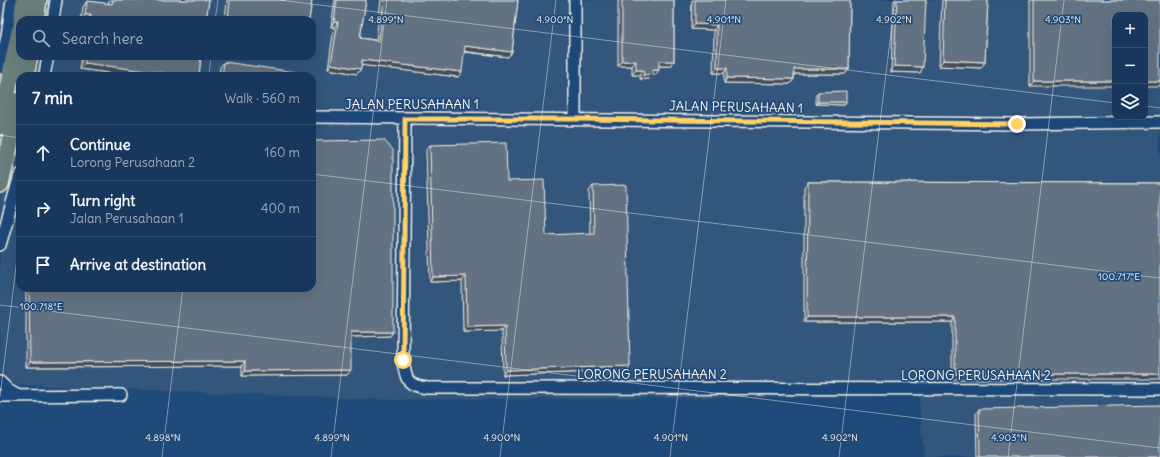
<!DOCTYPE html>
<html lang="en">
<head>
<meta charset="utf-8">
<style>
	body { margin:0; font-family:Delius,sans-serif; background:#244365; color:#f1f3f6 }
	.controls { position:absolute; right:12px; top:12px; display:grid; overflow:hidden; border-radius:8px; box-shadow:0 4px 16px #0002 }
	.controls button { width:36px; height:36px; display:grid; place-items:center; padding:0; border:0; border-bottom:1px solid #365272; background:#17385c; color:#f1f3f6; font:20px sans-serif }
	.stop { position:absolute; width:12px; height:12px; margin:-9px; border:3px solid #ffd166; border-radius:50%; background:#fff }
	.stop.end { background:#ffd166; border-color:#fff; box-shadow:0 1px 4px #0008 }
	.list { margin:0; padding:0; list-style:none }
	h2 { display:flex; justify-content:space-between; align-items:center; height:52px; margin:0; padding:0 16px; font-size:17px }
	h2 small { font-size:13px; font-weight:400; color:#9eacbb }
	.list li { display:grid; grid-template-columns:26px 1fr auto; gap:12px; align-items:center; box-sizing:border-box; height:56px; padding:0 16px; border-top:1px solid #365272 }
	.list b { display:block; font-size:15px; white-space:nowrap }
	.list p { margin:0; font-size:13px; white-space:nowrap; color:#9eacbb }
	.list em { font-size:13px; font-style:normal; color:#9eacbb }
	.icon { flex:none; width:22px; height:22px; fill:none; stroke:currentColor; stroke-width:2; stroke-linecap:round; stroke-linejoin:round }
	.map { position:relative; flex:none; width:1160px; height:457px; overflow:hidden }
	.search { position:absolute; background:#17385c; box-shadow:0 4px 16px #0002; left:16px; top:16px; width:300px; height:44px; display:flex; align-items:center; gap:10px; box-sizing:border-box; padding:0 14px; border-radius:12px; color:#9eacbb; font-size:15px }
	.panel { position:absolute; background:#17385c; box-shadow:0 4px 16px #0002; left:16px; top:72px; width:300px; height:220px; border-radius:12px }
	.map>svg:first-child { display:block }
	.built { fill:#33567c; fill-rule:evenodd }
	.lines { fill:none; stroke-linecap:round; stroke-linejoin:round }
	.minor-casing { stroke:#f4f1e8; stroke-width:14 }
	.primary-casing { stroke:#f4f1e8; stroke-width:20 }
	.minor { stroke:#1f4a7a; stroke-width:11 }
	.primary { stroke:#6b7f7c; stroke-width:17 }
	.wall { fill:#556270; stroke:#f4f1e8 }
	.shaded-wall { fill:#45505b; stroke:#f4f1e8 }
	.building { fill:#637282; stroke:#f4f1e8 }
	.route { stroke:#ffd166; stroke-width:5 }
	.ticks { fill:none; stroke:#f4f1e8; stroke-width:1; stroke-opacity:0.45 }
	.labels { text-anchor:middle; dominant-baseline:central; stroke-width:3.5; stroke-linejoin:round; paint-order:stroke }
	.street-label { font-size:13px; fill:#f4f1e8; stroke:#1f4a7a }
	.ticks-label { font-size:10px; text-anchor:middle; fill:#f4f1e8; stroke:#1f4a7a; stroke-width:3.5; stroke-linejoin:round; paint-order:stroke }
</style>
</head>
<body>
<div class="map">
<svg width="1160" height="457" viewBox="0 0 1160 457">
	<rect width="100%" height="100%" fill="#1f4a7a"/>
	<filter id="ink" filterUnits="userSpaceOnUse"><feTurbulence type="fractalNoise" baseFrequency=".025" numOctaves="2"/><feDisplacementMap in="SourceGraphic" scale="8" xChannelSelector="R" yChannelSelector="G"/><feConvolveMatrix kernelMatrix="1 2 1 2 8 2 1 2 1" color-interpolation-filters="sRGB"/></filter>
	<g filter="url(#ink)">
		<path class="built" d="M 0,0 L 1160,0 L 1160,457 L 924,457 L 919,396 L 392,400 L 0,384 ZM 1115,15 L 1145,15 L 1145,117 L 1115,117 ZM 20,20 L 312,20 L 312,56 L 20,56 ZM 20,76 L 312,76 L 312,288 L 20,288 Z"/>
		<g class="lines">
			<defs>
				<path id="minor" d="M 575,0 L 575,119
					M 53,20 L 56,0
					M 0,68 L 7,36 L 12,0
					M 44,76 L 48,56
					M 312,117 L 1017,124 L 1160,122
					M 405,119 L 403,361 C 406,380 407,386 428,388 L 1160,389
					M 0,245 L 20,175
					M 0,382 L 8,390 L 17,395
					M 0,396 L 121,395"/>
				<path id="primary" d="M 22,20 L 25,0
					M 35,20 L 38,0
					M 25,76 L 29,56
					M 0,126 L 20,31
					M 0,184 L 20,101"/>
			</defs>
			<use href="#minor" class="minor-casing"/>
			<use href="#primary" class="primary-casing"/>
			<use href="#minor" class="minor"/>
			<use href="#primary" class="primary"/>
		</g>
		<path class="wall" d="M 109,0 L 209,0 L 206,20 L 81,20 L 83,7 L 87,1 L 108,4 Z
			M 227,0 L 312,0 L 309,20 L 225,20 Z
			M 335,0 L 366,0 L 360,38 L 376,40 L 381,0 L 518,0 L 512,52 L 508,57 L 464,52 L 458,77 L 361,65 L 361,69 L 357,74 L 328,69 L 334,27 L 331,27 Z
			M 618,0 L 674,0 L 674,61 L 671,66 L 659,66 L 655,75 L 653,75 L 649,79 L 640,79 L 640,75 L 632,75 L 632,66 L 618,66 Z
			M 692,0 L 850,0 L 849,69 L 845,74 L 794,74 L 794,79 L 790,84 L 724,83 L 724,73 L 713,73 L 714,30 L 691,29 Z
			M 894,0 L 926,0 L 920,73 L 891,72 Z
			M 942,0 L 988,0 L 985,62 L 981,68 L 939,66 Z
			M 1030,0 L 1160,0 L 1030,86 Z
			M 82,56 L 201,56 L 199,76 L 131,76 L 80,69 Z
			M 224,62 L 302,76 L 219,76 L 220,67 Z
			M 818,92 L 844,105 L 816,104 L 816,95 Z
			M 430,145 L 546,235 L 590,234 L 589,191 L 593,186 L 630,366 L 627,371 L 503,375 L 502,331 L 463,332 L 462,281 L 430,282 L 426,150 Z
			M 808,182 L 1160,183 L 952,379 L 952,322 L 804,322 L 804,187 Z
			M 26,288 L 312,288 L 393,332 L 390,336 L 351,337 L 347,375 L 242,376 L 242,366 L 26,367 Z
			M 979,409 L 1160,457 L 977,457 L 976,414 Z"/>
		<path class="shaded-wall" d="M 85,15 L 91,15 L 87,20 L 82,20 Z
			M 334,22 L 338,22 L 334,27 L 331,27 Z
			M 695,24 L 717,25 L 714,30 L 691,29 Z
			M 465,46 L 512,52 L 508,57 L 462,51 Z
			M 287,56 L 303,56 L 302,58 Z
			M 362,60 L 462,72 L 458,77 L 359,65 Z
			M 943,60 L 985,62 L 981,68 L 939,66 Z
			M 622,61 L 636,61 L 632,66 L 618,66 Z
			M 659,61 L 674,61 L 671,66 L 655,66 Z
			M 85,63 L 185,76 L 131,76 L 80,69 Z
			M 331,64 L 361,69 L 357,74 L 328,69 Z
			M 894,66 L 923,67 L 920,73 L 891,72 Z
			M 717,68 L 727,68 L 724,73 L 713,73 Z
			M 794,69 L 849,69 L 845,74 L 791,74 Z
			M 636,70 L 643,70 L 640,75 L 632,75 Z
			M 653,70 L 659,70 L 655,75 L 653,75 L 649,79 L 640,79 L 644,75 Z
			M 727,78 L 794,79 L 790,84 L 724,83 Z
			M 1034,81 L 1115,81 L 1115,86 L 1030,86 Z
			M 1145,81 L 1160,81 L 1160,86 L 1145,86 Z
			M 818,102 L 846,102 L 844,105 L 816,104 Z
			M 466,276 L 462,281 L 430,282 L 433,277 Z
			M 807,317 L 955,317 L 952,322 L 804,322 Z
			M 505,326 L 502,331 L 463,332 L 467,327 Z
			M 351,332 L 393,332 L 390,336 L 347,337 Z
			M 245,361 L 242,366 L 26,367 L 30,362 Z
			M 630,366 L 627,371 L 503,375 L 506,370 Z
			M 351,370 L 347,375 L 242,376 L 245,371 Z
			M 955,374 L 1160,374 L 1160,379 L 952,379 Z"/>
		<path class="building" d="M 113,0 L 209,0 L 206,20 L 90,20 L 91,15 L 85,15 L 87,1 L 112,4 Z
			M 230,0 L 312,0 L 309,20 L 228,20 Z
			M 337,0 L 366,0 L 360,38 L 379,41 L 384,0 L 518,0 L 512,52 L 465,46 L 462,72 L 362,60 L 361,69 L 331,64 L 338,22 L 334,22 Z
			M 622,0 L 674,0 L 674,61 L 659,61 L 659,70 L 653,70 L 653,74 L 644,75 L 643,70 L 636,70 L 636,61 L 622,61 Z
			M 695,0 L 850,0 L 849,69 L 794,69 L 794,79 L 727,78 L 727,68 L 717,68 L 717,25 L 695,24 Z
			M 897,0 L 926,0 L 923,67 L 894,66 Z
			M 945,0 L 988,0 L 985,62 L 943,60 Z
			M 1034,0 L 1160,0 L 1160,81 L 1145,81 L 1145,15 L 1115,15 L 1115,81 L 1034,81 Z
			M 85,56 L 201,56 L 199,76 L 185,76 L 85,63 Z
			M 224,62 L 302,73 L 302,76 L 222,76 Z
			M 846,91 L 846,102 L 818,102 L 818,92 Z
			M 384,140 L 393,150 L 393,332 L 351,332 L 351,370 L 245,371 L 245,361 L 30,362 L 29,288 L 312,288 L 312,141 Z
			M 506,143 L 507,181 L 544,180 L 546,235 L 594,233 L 593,186 L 626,185 L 630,366 L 506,370 L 505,326 L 467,327 L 466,276 L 433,277 L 430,145 Z
			M 808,182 L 1160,183 L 1160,374 L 955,374 L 955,317 L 807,317 Z
			M 1160,405 L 1160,457 L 980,457 L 979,409 Z"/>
	</g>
	<g class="lines" filter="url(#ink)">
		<path class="route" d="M 403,360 L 405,119 L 576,119 L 1017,124"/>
	</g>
	<path class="ticks" d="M 279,0 L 1115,103M 46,20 L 49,0M 215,20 L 218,0M 39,76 L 42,56M 209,76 L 211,56M 1145,106 L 1160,108M 0,135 L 20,138M 312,174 L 1160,278M 0,305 L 1160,448M 0,397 L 20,234M 162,457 L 183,288M 331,457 L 387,0M 500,457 L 556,0M 670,457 L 726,0M 839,457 L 895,0M 1008,457 L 1064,0"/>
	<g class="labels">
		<g class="street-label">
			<text x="412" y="104">JALAN PERUSAHAAN 1</text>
			<text transform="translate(736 107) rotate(1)">JALAN PERUSAHAAN 1</text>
			<text x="652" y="374">LORONG PERUSAHAAN 2</text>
			<text x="976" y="375">LORONG PERUSAHAAN 2</text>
		</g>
	</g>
	<g class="ticks-label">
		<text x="386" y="23">4.899°N</text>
		<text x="555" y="23">4.900°N</text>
		<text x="724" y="23">4.901°N</text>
		<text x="894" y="23">4.902°N</text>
		<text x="1063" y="23">4.903°N</text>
		<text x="1119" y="280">100.717°E</text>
		<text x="41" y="310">100.718°E</text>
		<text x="163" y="441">4.898°N</text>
		<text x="332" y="441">4.899°N</text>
		<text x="502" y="441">4.900°N</text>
		<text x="671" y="441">4.901°N</text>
		<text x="840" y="441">4.902°N</text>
		<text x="1009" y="441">4.903°N</text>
	</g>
</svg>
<div class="controls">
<button>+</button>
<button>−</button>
<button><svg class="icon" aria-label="layers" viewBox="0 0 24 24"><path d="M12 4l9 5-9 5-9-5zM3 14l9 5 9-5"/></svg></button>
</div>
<div class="stop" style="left:403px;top:360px"></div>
<div class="stop end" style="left:1017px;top:124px"></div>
<div class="search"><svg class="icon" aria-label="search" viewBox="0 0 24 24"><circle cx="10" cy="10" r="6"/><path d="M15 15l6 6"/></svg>Search here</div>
<section class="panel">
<h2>7 min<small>Walk · 560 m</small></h2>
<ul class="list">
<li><svg class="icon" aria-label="ahead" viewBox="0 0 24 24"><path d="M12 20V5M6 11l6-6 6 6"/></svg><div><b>Continue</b><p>Lorong Perusahaan 2</p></div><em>160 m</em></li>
<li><svg class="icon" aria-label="right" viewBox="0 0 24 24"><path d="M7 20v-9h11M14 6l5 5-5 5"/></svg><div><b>Turn right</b><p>Jalan Perusahaan 1</p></div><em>400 m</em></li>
<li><svg class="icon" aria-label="arrive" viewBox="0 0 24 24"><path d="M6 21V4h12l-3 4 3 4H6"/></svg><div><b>Arrive at destination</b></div></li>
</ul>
</section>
</div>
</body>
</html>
